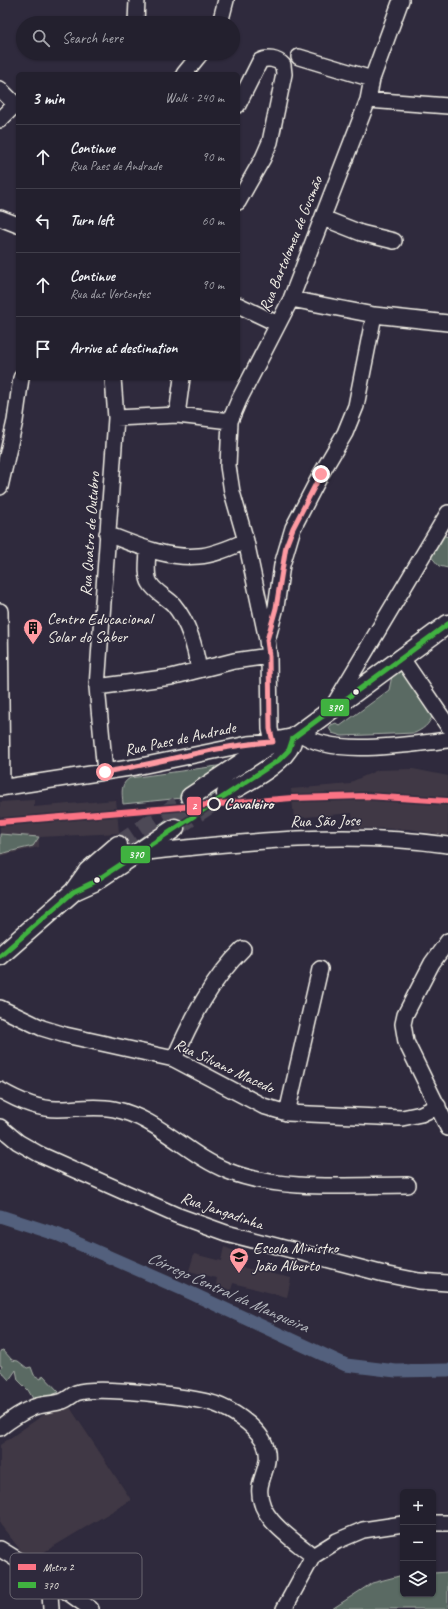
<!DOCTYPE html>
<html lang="en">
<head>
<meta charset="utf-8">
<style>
	body { margin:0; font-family:Caveat,sans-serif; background:#2f2d3a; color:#f1f3f6 }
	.controls { position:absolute; right:12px; bottom:12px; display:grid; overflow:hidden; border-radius:6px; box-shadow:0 1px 3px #0004 }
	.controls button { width:36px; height:36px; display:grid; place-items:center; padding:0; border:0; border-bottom:1px solid #403e4a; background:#23202e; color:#f1f3f6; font:20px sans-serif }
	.stop { position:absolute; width:12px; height:12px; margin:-9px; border:3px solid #ff9aa2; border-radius:50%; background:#fff }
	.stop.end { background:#ff9aa2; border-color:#fff; box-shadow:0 1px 4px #0008 }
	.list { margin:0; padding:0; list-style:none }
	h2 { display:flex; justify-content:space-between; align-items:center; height:52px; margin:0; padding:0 16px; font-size:17px }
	h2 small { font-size:13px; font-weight:400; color:#a3a3aa }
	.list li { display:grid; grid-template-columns:26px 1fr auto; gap:12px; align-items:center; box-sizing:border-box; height:64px; padding:0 16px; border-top:1px solid #403e4a }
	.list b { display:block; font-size:15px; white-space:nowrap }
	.list p { margin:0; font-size:13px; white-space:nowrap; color:#a3a3aa }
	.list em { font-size:13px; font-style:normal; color:#a3a3aa }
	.icon { flex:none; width:22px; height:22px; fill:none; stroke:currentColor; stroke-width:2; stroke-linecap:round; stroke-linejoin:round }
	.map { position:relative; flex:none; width:448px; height:1609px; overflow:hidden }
	.search { position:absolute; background:#23202e; box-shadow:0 1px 3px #0004; left:16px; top:16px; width:224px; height:44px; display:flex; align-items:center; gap:10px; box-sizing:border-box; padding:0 14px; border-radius:22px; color:#a3a3aa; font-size:15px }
	.panel { position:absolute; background:#23202e; box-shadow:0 1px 3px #0004; left:16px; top:72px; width:224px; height:308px; border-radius:6px }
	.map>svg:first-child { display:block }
	.built { fill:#413945 }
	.green { fill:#5a6b63; stroke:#a7aea6 }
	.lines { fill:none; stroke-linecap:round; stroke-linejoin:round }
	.canal { stroke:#53617d; stroke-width:13 }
	.major-tunnel { stroke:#4d4857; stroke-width:18; stroke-dasharray:18 9; stroke-linecap:butt }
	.minor-casing { stroke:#f4f1e8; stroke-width:18 }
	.major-casing { stroke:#f4f1e8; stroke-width:21 }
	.minor { stroke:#2f2a3d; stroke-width:15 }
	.major { stroke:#2f2a3d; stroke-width:18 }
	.bus-1-casing { stroke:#2f2a3d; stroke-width:8 }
	.bus-1 { stroke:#40b240; stroke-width:5 }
	.metro-1-casing { stroke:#2f2a3d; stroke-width:9 }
	.metro-1 { stroke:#fb7384; stroke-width:6 }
	.route { stroke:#ff9aa2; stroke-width:5 }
	.bus-dot { fill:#f4f1e8; stroke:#2f2a3d; stroke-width:1.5 }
	.stop-dot { fill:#2f2a3d; stroke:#f4f1e8; stroke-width:2 }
	.labels { text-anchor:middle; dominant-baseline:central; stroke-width:3; stroke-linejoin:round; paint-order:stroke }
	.street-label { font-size:16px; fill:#f4f1e8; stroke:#2f2a3d }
	.poi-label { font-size:16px; fill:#f4f1e8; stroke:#2f2a3d; text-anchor:start }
	.stop-label { font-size:16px; font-weight:bold; fill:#f4f1e8; stroke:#2f2a3d; text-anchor:start }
	.water-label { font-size:17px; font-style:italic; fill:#b4b7bd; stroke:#2f2a3d }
	.key { fill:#2f2a3d; stroke:#6a6670; stroke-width:1 }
	.key-label { font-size:11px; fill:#f4f1e8 }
	.line-badge { stroke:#2f2a3d; stroke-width:1.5 }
	.badge-label { font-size:11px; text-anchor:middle; font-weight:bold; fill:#fff }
</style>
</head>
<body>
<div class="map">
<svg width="448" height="1609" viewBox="0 0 448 1609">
	<rect width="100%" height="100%" fill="#2f2a3d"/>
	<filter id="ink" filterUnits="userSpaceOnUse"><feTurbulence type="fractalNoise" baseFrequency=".025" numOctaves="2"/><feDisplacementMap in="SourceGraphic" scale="8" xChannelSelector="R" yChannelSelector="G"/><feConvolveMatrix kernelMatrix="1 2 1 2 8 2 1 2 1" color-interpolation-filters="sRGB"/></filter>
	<g filter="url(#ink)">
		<path class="built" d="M 413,769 L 448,776 L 448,836 L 410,829 L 354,828 L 352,813 L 294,818 L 291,789 L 351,784 L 351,782 L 378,770 Z
			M 34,800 L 34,807 L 116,800 L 119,833 L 39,837 L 39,847 L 0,856 L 0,802 Z
			M 224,1247 L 240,1253 L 236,1266 L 291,1278 L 287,1297 L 233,1283 L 231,1290 L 216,1285 L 217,1278 L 189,1271 L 194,1254 L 221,1261 Z
			M 65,1400 L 131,1500 L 29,1561 L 0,1524 L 0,1445 Z"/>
		<path class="green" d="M 442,531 L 446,537 L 448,535 L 448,568 L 439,566 L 429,554 Z
			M 398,671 L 404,672 L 434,711 C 430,723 427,727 415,733 L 342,736 L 332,733 L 329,728 L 331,725 L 336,723 L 340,726 L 389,690 L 392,676 Z
			M 278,749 L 227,786 L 143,843 L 131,845 L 192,801 Z
			M 232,764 L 182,798 L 123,804 C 122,792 120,784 130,778 Z
			M 0,834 L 39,837 L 33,846 L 0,854 Z
			M 3,1350 L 12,1360 L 18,1361 L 27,1368 L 31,1367 L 34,1375 L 41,1379 L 43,1375 L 59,1392 L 35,1402 L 28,1390 L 18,1380 L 16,1370 L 9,1380 L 0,1370 L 2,1366 L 0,1365 L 0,1351 Z
			M 448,1572 L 448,1609 L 332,1609 L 372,1583 L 403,1575 L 403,1594 L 433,1594 L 433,1573 Z"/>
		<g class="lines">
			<path class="canal" d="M 0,1216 L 59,1235 L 182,1289 L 346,1365 L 396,1371 L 448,1370"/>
			<path class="major-tunnel" d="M 175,828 L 226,794
				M 118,845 L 190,797"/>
			<defs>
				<path id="minor" d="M 136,23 L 137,0
					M 220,23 L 226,0
					M 299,57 L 372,79
					M 184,74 L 201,53
					M 0,89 L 18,107
					M 368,100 L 448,106
					M 238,105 L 260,61 C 267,57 277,59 283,65 L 284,74 L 270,142 L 263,158 L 238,202
					M 0,120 L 15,105
					M 0,218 L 18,225
					M 323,218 L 361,233 L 394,241
					M 291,299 L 374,315 L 448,323
					M 238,305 L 278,324
					M 177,415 L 182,378
					M 116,418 L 177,415 L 230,421
					M 0,487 L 15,421 L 21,378
					M 107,534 C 136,545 167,559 199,556 C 215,555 231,547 246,541
					M 148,549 C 148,558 145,575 150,583 C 155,592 166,597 173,604 C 189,623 195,647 199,670
					M 0,611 L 2,788
					M 268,637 L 276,607 L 282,565 L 293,528 L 321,474 L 345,433 L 356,406 L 374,315
					M 401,657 L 448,726
					M 97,687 L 171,677 L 234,661 L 269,656
					M 332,708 L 448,513
					M 300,733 C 332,758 409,744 448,740
					M 281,750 L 273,742 L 270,729 L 269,656 L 267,640 L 246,541 L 232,492 L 228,466 L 230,421 L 239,400 L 291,299 L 368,100 L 372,79 L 401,0
					M 105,772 L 97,687 L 116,418 L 113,378
					M 0,788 L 136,767 L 248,744 L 273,742
					M 138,853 C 241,842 345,830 448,845
					M 448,941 L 432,963 L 405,1015 L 403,1024 L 406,1042 L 448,1128
					M 0,1008 L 42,1028 L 65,1035 L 174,1059 L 263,1106 L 287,1113 L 402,1118 L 421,1114 L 438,1106
					M 174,1059 C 192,1019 211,980 243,949
					M 0,1090 C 17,1100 37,1109 57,1109 C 76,1109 95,1105 114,1109 C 158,1118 187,1155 228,1171 C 280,1192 352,1185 408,1185
					M 287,1113 L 320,969
					M 0,1127 L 18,1142 L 39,1154 L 176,1215 L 226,1233 L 384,1274 L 419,1281 L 448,1283
					M 0,1428 C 10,1420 22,1412 34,1407 C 43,1404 54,1404 63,1401 C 68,1399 72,1395 76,1393 C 98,1385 192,1397 215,1404 C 232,1410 253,1424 263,1440 C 273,1460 263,1470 260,1487 C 256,1518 293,1539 313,1556
					M 433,1523 L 448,1523
					M 0,1549 L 49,1579 L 91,1609
					M 49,1579 L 51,1609
					M 284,1609 L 313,1556 L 337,1541 L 363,1530 L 403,1524"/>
				<path id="major" d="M 226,794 C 246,782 289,762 293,738
					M 190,797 L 273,742 L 293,738 L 448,624
					M 74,891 L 94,882 L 175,828
					M 0,956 L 73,892 L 88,871 L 118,845"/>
			</defs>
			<use href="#minor" class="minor-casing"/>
			<use href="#major" class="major-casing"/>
			<use href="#minor" class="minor"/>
			<use href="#major" class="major"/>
			<defs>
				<path id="bus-1" d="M 0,956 L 73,892 L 94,882 L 279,760 L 289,750 L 293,738 L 448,624"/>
			</defs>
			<use href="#bus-1" class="bus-1-casing"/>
			<use href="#bus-1" class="bus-1"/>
			<defs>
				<path id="metro-1" d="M 0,822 L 292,798 L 366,796 L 448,801"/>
			</defs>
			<use href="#metro-1" class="metro-1-casing"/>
			<use href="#metro-1" class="metro-1"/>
		</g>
	</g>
	<g class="lines" filter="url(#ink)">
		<path class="route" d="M 105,772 C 161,763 217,745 273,742 L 270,729 L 269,656 L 267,640 L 276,608 L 286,546 L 293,528 L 321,474"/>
	</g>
	<defs>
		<symbol id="building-pin" viewBox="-11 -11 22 30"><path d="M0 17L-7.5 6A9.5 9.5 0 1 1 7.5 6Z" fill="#ff9aa2" stroke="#2f2a3d"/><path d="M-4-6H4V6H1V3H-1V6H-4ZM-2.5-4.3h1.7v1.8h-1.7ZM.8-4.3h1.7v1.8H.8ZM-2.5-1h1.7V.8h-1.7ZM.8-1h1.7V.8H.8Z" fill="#111"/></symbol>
		<symbol id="school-pin" viewBox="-11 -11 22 30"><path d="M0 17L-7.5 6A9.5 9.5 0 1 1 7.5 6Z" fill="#ff9aa2" stroke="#2f2a3d"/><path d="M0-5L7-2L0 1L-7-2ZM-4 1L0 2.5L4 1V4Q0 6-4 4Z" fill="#111"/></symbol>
	</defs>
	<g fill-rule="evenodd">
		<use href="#building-pin" x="22" y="617" width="22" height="30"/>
		<use href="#school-pin" x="228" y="1246" width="22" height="30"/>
	</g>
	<g class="bus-dot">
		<circle cx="356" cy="692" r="3.5"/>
		<circle cx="97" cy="880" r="3.5"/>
	</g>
	<circle class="stop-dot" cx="214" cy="804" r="6"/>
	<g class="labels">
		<g class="street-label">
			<text transform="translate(291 244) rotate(-68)">Rua Bartolomeu de Gusmão</text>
			<text transform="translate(90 534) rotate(-86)">Rua Quatro de Outubro</text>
			<text transform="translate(180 739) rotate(-12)">Rua Paes de Andrade</text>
			<text transform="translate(325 821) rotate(-1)">Rua São Jose</text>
			<text transform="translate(224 1066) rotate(25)">Rua Silvano Macedo</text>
			<text transform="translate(222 1211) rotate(19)">Rua Jangadinha</text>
		</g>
		<g class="poi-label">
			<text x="47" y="619">Centro Educacional<tspan x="47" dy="18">Solar do Saber</tspan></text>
			<text x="253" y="1248">Escola Ministro<tspan x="253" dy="18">João Alberto</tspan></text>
		</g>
		<g class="stop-label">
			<text x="224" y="804">Cavaleiro</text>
		</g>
		<g class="water-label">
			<text transform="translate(228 1292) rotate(24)">Córrego Central da Mangueira</text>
		</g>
	</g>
	<rect x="10" y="1553" width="132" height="46" rx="6" class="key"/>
	<rect x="18" y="1564" width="18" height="6" fill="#fb7384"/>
	<rect x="18" y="1582" width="18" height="6" fill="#40b240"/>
	<g class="key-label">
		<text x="43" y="1571">Metro 2</text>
		<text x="43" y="1589">370</text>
	</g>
	<g class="line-badge">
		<rect x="320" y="698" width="30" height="19" rx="4" fill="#40b240"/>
		<rect x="186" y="796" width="16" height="20" rx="4" fill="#fb7384"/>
		<rect x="120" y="845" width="31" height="19" rx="4" fill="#40b240"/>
	</g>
	<g class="badge-label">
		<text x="335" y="711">370</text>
		<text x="194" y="810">2</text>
		<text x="136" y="858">370</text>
	</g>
</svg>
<div class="controls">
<button>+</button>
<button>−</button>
<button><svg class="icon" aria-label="layers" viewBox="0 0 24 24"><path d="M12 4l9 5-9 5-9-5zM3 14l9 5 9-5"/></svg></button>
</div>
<div class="stop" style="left:105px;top:772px"></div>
<div class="stop end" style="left:321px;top:474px"></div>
<div class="search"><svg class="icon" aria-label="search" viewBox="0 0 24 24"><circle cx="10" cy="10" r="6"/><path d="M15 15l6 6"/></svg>Search here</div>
<section class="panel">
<h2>3 min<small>Walk · 240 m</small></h2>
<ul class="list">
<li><svg class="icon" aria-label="ahead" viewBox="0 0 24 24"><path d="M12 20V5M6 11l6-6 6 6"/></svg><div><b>Continue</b><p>Rua Paes de Andrade</p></div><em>90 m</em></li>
<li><svg class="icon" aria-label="left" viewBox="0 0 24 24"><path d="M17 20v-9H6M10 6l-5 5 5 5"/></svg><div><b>Turn left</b></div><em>60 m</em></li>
<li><svg class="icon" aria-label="ahead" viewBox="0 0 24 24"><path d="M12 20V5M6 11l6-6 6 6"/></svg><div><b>Continue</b><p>Rua das Vertentes</p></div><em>90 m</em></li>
<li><svg class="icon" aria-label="arrive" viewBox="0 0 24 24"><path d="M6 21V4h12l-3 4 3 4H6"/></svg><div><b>Arrive at destination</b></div></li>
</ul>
</section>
</div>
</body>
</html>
